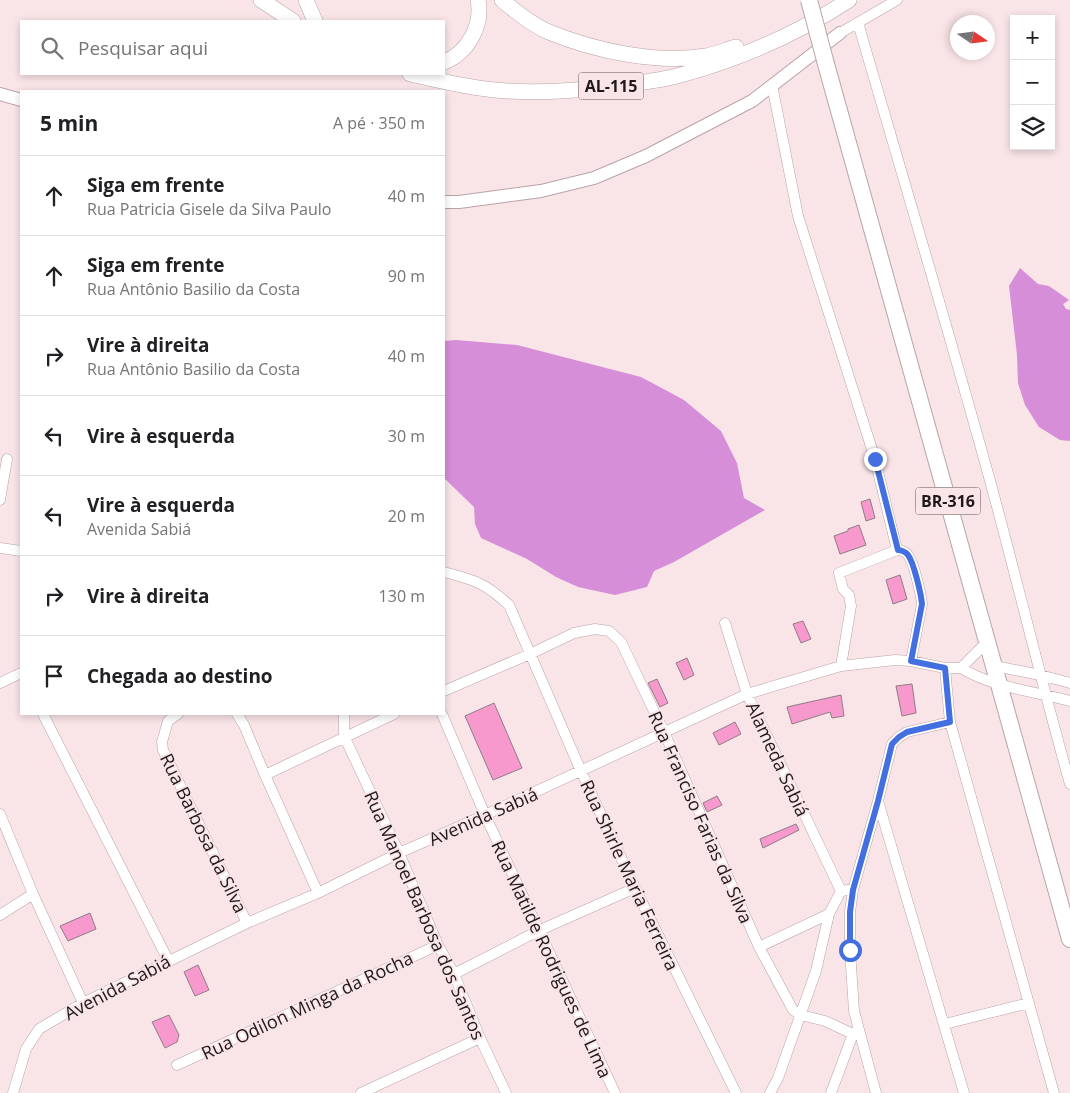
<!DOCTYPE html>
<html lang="pt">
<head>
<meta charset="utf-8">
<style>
	body { margin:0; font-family:"Open Sans",sans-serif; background:#f6f6f6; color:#202124 }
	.controls { position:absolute; right:15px; top:15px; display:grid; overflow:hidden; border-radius:0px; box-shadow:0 2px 8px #0003 }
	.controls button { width:45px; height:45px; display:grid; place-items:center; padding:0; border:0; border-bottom:1px solid #e0e0e0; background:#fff; color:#202124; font:25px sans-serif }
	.compass { position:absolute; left:950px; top:15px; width:45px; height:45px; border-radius:50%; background:#fff; box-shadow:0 2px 8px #0003; rotate:103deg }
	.stop { position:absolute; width:15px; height:15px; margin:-11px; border:4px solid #446fe1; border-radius:50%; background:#fff }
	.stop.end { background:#446fe1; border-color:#fff; box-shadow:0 1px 5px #0008 }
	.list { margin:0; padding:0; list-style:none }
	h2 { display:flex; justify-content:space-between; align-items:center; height:65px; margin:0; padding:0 20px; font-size:21px }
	h2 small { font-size:16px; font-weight:400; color:#757577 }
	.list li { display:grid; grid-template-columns:32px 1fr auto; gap:15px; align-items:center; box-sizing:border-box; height:80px; padding:0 20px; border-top:1px solid #e0e0e0 }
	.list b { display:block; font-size:19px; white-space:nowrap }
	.list p { margin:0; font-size:16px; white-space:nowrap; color:#757577 }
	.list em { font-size:16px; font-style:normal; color:#757577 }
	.icon { flex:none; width:28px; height:28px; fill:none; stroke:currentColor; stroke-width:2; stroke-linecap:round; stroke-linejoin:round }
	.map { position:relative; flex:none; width:1070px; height:1093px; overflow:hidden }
	.search { position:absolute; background:#fff; box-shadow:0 2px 8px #0003; left:20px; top:20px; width:425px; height:55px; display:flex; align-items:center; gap:12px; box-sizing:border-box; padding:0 18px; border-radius:0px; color:#757577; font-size:19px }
	.panel { position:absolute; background:#fff; box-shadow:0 2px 8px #0003; left:20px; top:90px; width:425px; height:625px; border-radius:0px }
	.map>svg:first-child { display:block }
	.water { fill:#d68ed8 }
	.building { fill:#f799cd; stroke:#8d7d85 }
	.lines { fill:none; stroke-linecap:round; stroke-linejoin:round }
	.minor-casing { stroke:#b8a4a8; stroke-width:11 }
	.tertiary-casing { stroke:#b8a4a8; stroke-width:14 }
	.primary-casing { stroke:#b8a4a8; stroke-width:16 }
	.trunk-casing { stroke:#b8a4a8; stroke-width:18 }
	.minor { stroke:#fff; stroke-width:10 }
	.tertiary { stroke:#fff; stroke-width:12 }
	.primary { stroke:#fff; stroke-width:15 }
	.trunk { stroke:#fff; stroke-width:16 }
	.trunk-bridge-casing { stroke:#b8a4a8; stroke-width:18; stroke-linecap:butt }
	.trunk-bridge { stroke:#fff; stroke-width:16 }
	.route { stroke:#446fe1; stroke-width:6 }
	.labels { text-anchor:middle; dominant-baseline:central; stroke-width:4; stroke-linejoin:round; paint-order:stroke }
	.shield { fill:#f9e4e7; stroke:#605557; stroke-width:1 }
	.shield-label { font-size:16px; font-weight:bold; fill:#1f1819 }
	.street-label { font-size:18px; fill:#1f1819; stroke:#f9e4e7 }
</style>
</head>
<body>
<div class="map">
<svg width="1070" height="1093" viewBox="0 0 1070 1093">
	<rect width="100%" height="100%" fill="#f9e4e7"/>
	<path class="water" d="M 1020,268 L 1038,284 L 1049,286 L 1069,300 L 1063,304 L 1066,309 L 1070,310 L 1070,441 L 1060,440 L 1039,427 L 1025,405 L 1018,383 L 1017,355 L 1009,286 Z
		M 456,340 L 517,345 L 641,377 L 684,400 L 721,431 L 737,463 L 744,498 L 765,510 L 674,562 L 654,571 L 647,587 L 615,595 L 578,587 L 556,577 L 527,559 L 481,538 L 475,524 L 474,507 L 444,478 L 444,341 Z"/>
	<path class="building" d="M 870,499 L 875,518 L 866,521 L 861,502 Z
		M 859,525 L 866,545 L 840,554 L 834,536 L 848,531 L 848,529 Z
		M 900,575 L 907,599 L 893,604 L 886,580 Z
		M 803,621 L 811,639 L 801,643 L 793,624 Z
		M 687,658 L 694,675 L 684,680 L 676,663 Z
		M 657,679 L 668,703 L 660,707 L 648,683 Z
		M 912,684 L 916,713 L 902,716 L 896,686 Z
		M 841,695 L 844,716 L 832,718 L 830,712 L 792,724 L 787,707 Z
		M 494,703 L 522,768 L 493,780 L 465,716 Z
		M 735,722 L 741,734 L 719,745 L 713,733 Z
		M 717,796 L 722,805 L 707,812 L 703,803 Z
		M 796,824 L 799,830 L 763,848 L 760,839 Z
		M 90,913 L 96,929 L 68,941 L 60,926 Z
		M 198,965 L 209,990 L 195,996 L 184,972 Z
		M 169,1015 L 179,1035 L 177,1042 L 165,1048 L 152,1022 Z"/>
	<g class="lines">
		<defs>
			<path id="minor" d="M 858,23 C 902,174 947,325 989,477 C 1017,579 1041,682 1070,784
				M 840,33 L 897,0
				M 772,85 L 798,216 L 875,459 L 897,550
				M 0,500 L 7,459
				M 0,548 L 21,551
				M 897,550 C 901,550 906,552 908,555 C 914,563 921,594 922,604 L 911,661
				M 444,572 C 475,580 485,583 509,605 L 581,771 L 635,888 L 736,1093
				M 725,623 L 747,694 L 841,891
				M 841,666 L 851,606 L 849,595 L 843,589 L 839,573 L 897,550
				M 995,666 L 1040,675 L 1070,683
				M 945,668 L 950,722 L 1054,1093
				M 961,668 C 994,688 1034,691 1070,701
				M 0,683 L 21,673
				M 444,691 L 530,654 L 574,633 L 595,629 L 609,631 L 621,642 L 664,732 L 759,947 L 793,1010 L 801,1015 L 825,1021 L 853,1034
				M 43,714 L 168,960
				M 178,714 L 168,721 L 162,742 L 163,750 L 247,923
				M 237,714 L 244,725 L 265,775 L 318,893
				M 344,714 L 344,736 L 399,853 L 438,945 L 454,974 L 480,1038 L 506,1093
				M 442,714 L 485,815 L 615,1093
				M 265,775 L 394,714
				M 878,801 L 964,1093
				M 0,814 L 33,894 L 83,1003
				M 0,915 L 33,894
				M 759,947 L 829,914
				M 454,974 L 538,931 L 635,888
				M 945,1024 L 1029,1003
				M 177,1065 L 438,945
				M 13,1093 L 26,1049 L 39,1029 L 83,1003 L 247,923 L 318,893 L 399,853 L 485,815 L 747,694 L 841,666 L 895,660 L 911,661 L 945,668 L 961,668 L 987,642
				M 361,1093 L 480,1038
				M 770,1093 L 778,1078 L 816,971 L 829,914 L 841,891 L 848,890
				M 831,1093 L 853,1034 L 857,1030
				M 876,1093 L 854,1011 L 850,950 L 850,912 L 853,890 L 878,801 L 892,744 L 899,737 L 907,732 L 950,722"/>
			<path id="tertiary" d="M 0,94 L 21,100
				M 444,202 L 459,202 L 541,191 L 594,178 L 646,156 L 752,101 L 840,33"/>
			<path id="primary" d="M 261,0 L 293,21
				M 306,0 L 315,21
				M 502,0 C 516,12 532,25 549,32 C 595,51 657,64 706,56 C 716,54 726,50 736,47
				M 444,62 C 468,53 483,25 478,0
				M 410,74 C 442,81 474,89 507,91 C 540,93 573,91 605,87 C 629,84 653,82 677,76 C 737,60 797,34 849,0"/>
			<path id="trunk" d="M 826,64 L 1070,939"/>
		</defs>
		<use href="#minor" class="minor-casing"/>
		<use href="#tertiary" class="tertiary-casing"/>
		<use href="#primary" class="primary-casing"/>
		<use href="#trunk" class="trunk-casing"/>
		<use href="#minor" class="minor"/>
		<use href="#tertiary" class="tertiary"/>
		<use href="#primary" class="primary"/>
		<use href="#trunk" class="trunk"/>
		<defs>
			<path id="trunk-bridge" d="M 809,0 L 826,64"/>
		</defs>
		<use href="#trunk-bridge" class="trunk-bridge-casing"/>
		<use href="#trunk-bridge" class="trunk-bridge"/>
	</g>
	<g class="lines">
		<path class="route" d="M 850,950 L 850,912 L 853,890 L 878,801 L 892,744 L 899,737 L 907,732 L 950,722 L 945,668 L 911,661 L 922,604 C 921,594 914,563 908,555 C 906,552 901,550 898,550 L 875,459"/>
	</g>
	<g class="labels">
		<g class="shield">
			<rect x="578.5" y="72.5" width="65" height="27" rx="4"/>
			<rect x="915.5" y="487.5" width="65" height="27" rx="4"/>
		</g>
		<g class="shield-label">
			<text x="611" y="86">AL-115</text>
			<text x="948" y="501">BR-316</text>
		</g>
		<g class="street-label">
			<text transform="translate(778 759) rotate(65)">Alameda Sabiá</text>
			<text transform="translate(483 816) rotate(-24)">Avenida Sabiá</text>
			<text transform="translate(701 817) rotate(66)">Rua Franciso Farias da Silva</text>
			<text transform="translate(204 833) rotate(64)">Rua Barbosa da Silva</text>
			<text transform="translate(630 875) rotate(65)">Rua Shirle Maria Ferreira</text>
			<text transform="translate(425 915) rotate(66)">Rua Manoel Barbosa dos Santos</text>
			<text transform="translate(552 959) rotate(65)">Rua Matilde Rodrigues de Lima</text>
			<text transform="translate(117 987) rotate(-28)">Avenida Sabiá</text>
			<text transform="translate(307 1005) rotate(-25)">Rua Odilon Minga da Rocha</text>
		</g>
	</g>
</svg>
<div class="controls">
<button>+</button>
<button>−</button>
<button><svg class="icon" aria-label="layers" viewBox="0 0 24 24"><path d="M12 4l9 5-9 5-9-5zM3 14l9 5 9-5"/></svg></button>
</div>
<svg class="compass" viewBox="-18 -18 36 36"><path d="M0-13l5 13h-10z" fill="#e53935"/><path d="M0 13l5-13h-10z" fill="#757577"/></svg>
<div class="stop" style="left:850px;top:950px"></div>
<div class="stop end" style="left:875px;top:459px"></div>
<div class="search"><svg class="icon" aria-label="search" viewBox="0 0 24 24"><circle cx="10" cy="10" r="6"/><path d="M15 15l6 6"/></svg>Pesquisar aqui</div>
<section class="panel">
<h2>5 min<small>A pé · 350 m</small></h2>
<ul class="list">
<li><svg class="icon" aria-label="ahead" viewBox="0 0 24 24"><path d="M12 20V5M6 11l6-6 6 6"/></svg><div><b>Siga em frente</b><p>Rua Patricia Gisele da Silva Paulo</p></div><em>40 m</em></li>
<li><svg class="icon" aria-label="ahead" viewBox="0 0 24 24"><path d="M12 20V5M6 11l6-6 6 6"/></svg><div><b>Siga em frente</b><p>Rua Antônio Basilio da Costa</p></div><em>90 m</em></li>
<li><svg class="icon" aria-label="right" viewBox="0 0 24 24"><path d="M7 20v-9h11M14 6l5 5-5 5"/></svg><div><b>Vire à direita</b><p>Rua Antônio Basilio da Costa</p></div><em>40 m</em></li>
<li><svg class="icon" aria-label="left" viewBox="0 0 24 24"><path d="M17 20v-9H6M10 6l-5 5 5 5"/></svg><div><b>Vire à esquerda</b></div><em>30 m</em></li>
<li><svg class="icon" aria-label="left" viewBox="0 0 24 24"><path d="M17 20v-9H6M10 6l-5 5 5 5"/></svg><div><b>Vire à esquerda</b><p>Avenida Sabiá</p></div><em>20 m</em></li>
<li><svg class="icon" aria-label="right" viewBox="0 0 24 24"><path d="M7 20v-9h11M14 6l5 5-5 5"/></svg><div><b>Vire à direita</b></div><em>130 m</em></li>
<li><svg class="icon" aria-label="arrive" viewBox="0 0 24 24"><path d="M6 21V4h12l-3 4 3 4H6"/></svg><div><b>Chegada ao destino</b></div></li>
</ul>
</section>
</div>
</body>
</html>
